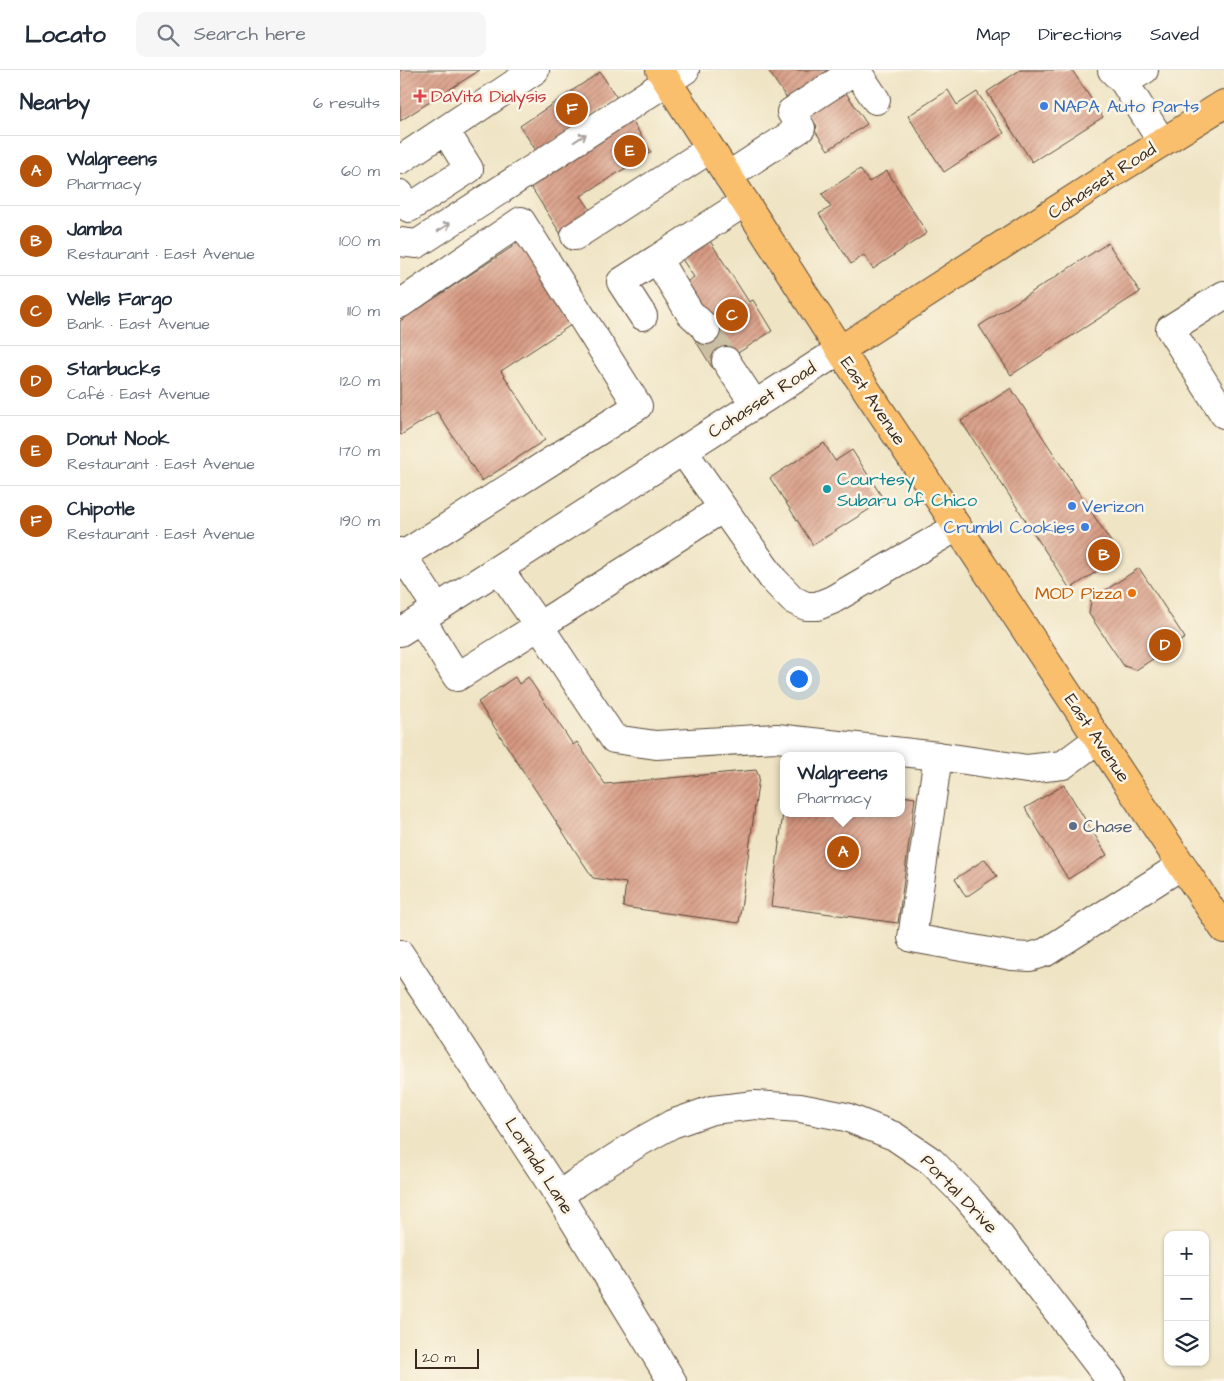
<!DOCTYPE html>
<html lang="en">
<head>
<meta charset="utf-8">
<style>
	body { margin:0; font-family:"Architects Daughter",sans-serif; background:#f6f6f7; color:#1f2937 }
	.controls { position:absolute; right:15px; bottom:15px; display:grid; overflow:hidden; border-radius:10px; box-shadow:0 1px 4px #0004 }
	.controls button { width:45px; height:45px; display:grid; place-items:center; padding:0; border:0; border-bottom:1px solid #e0e1e3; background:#fff; color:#1f2937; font:25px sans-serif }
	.scale { position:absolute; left:15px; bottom:12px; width:64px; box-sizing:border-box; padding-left:5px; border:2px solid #3b2a1e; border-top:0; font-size:14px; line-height:18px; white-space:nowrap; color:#3b2a1e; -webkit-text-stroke:4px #fcf5e5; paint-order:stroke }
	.you { position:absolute; left:398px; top:608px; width:18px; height:18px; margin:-12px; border:4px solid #fff; border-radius:50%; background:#1a73e8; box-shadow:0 0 0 8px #1a73e833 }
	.badge { display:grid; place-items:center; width:32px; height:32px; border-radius:50%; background:#b45309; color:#fff; font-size:16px; font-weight:700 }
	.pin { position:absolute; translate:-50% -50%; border:2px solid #fff; box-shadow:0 1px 5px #0006 }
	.popup { position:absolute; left:380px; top:682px; width:125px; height:65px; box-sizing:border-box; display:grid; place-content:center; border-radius:10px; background:#fff; filter:drop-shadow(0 1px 4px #0005); font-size:16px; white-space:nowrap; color:#747a83 }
	.popup b { font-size:19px; color:#1f2937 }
	.popup::after { content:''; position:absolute; left:50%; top:100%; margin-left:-10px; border:10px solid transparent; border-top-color:#fff }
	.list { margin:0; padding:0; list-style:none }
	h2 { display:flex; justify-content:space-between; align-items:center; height:65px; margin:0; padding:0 20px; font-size:21px }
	h2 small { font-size:16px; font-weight:400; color:#747a83 }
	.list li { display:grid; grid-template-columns:32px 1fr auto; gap:15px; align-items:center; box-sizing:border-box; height:70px; padding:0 20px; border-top:1px solid #e0e1e3 }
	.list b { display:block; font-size:19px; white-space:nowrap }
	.list p { margin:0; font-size:16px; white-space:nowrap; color:#747a83 }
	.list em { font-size:16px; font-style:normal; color:#747a83 }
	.icon { flex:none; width:28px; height:28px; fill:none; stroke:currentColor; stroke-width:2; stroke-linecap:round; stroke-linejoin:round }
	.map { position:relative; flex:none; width:824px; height:1311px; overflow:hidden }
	header { display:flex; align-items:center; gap:30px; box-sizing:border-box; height:70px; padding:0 25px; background:#fff; border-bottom:1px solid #e0e1e3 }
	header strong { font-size:24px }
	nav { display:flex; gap:28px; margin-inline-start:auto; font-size:18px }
	.search { width:350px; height:45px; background:#f6f6f7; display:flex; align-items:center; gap:12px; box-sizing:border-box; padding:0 18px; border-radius:10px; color:#747a83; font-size:19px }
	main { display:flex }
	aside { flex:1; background:#fff }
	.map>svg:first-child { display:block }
	.building { fill:url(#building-hatch) }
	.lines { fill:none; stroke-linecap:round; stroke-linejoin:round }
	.minor-tunnel { stroke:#cbbfa3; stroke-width:28; stroke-dasharray:28 14; stroke-linecap:butt }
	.minor-casing { stroke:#564637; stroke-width:30 }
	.major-casing { stroke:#564637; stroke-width:30 }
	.minor { stroke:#fff; stroke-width:28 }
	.major { stroke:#f9bf6d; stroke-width:28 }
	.oneway { stroke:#a79f9a }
	.health-dot { fill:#e0444e; stroke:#fcf5e5; stroke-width:2 }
	.shop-dot { fill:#3f7fe0; stroke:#fcf5e5; stroke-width:2 }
	.culture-dot { fill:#0f9aa8; stroke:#fcf5e5; stroke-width:2 }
	.food-dot { fill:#e8710a; stroke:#fcf5e5; stroke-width:2 }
	.service-dot { fill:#5c6f8a; stroke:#fcf5e5; stroke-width:2 }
	.labels { text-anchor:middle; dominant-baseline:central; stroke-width:5; stroke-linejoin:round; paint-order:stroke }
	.health-label { font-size:18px; fill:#be3a42; stroke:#fcf5e5; text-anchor:start }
	.shop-label { font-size:18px; fill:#366cbe; stroke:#fcf5e5; text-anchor:start }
	.street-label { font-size:18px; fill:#3b2a1e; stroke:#fcf5e5 }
	.culture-label { font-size:18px; fill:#0d838f; stroke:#fcf5e5; text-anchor:start }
	.food-label { font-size:18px; fill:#c56008; stroke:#fcf5e5; text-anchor:end }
	.service-label { font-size:18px; fill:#4e5e75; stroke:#fcf5e5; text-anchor:start }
</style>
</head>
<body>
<header>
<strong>Locato</strong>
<div class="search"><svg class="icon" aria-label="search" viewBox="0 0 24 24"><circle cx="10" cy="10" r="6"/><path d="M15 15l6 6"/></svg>Search here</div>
<nav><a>Map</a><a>Directions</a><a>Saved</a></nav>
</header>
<main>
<aside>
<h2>Nearby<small>6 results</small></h2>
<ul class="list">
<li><span class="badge">A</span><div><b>Walgreens</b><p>Pharmacy</p></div><em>60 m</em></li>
<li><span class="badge">B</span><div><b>Jamba</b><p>Restaurant · East Avenue</p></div><em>100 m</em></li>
<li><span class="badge">C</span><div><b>Wells Fargo</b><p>Bank · East Avenue</p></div><em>110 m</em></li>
<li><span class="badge">D</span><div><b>Starbucks</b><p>Café · East Avenue</p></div><em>120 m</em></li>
<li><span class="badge">E</span><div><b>Donut Nook</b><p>Restaurant · East Avenue</p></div><em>170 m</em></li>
<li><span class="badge">F</span><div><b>Chipotle</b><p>Restaurant · East Avenue</p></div><em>190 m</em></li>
</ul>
</aside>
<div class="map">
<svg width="824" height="1311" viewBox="0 0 824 1311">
	<defs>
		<pattern id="building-hatch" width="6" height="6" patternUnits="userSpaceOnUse" patternTransform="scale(1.25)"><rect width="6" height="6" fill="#d69881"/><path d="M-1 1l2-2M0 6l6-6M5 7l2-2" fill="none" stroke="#af7c69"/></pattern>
	</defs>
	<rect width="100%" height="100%" fill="#fcf5e5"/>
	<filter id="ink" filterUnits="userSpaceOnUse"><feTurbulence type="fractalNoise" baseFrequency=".02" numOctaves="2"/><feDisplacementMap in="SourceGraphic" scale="10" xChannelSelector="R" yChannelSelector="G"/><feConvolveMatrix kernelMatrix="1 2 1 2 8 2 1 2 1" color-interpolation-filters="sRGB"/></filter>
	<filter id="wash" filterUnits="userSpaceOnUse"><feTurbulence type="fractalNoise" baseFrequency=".0096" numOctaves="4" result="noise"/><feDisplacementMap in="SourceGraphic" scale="20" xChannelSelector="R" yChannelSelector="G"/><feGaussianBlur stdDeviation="1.12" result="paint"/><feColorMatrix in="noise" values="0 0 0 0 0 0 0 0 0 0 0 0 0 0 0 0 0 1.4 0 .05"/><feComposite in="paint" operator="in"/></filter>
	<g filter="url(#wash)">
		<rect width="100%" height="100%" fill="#efe4c4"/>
		<g id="blocks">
			<path class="building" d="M 0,0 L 80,0 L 0,51 Z
				M 368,0 L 431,0 L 387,29 Z
				M 620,0 L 672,0 L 703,47 L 632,92 L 587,22 Z
				M 200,2 L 217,28 L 137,82 L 120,56 Z
				M 442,17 L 467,54 L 428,80 L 415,61 L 417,56 L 406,41 Z
				M 548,20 L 557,35 L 577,22 L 604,63 L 544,102 L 508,46 Z
				M 228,44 L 251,82 L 181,126 L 194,145 L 162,166 L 126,109 Z
				M 460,99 L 469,112 L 487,101 L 527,163 L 473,199 L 464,185 L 451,194 L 419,144 L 431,137 L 422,124 Z
				M 124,169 L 177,251 L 101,301 L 145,370 L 82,411 L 37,342 L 1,365 L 0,364 L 0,251 Z
				M 310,171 L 349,232 L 353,230 L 372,261 L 313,299 L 294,268 L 310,258 L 282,215 L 294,207 L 282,189 Z
				M 708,173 L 740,222 L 611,305 L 579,256 Z
				M 611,318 L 720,486 L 670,519 L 561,351 Z
				M 424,373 L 435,391 L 452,380 L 484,430 L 413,475 L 370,408 Z
				M 739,498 L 785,568 L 736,600 L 724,596 L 689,544 L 691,530 Z
				M 115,607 L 119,614 L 128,607 L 173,675 L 177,672 L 205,714 L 356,700 L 359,707 L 339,853 L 223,837 L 226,813 L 193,808 L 78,632 Z
				M 664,715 L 707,785 L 668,809 L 625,738 Z
				M 502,726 L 515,728 L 498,853 L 371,836 L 383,743 L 502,743 Z
				M 585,789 L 597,806 L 566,827 L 555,809 Z"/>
		</g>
	</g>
	<g filter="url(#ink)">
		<use href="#blocks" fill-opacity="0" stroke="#564637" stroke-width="1"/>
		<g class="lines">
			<path class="minor-tunnel" d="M 306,260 L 326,291"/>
			<defs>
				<path id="minor" d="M 456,0 L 476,30
					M 712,0 L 724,12 L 762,72
					M 724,12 L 744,0
					M 0,90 L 135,0
					M 328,106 L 401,58 L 391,42 L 455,0
					M 0,124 L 9,138 L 69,99 L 45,60
					M 175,166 L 310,79
					M 0,172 L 17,174 L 285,0
					M 824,225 L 770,259 L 824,344
					M 0,234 L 121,151 L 238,336 L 0,487
					M 243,246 L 221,212 L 257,189
					M 306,260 L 304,256 L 290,243 L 257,189 L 345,132
					M 326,291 L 355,335
					M 283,381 L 373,509 L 393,530 L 406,536 L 417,536 L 432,530 L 557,457
					M 323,438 L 139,556 L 214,669 L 256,675 L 376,668 L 538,686 L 512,868 L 612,886 L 630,887 L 646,882 L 782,795
					M 0,482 L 37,538
					M 21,549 L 57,607 L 139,556 L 99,499
					M 0,562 L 440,280
					M 538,686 L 627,699 L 663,695 L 698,669
					M 0,884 L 159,1126 L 272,1311
					M 159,1126 L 176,1113 L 238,1073 L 272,1054 L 312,1040 L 355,1035 L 400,1038 L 446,1047 L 494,1066 L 531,1091 L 567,1127 L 599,1165 L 711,1311"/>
				<path id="major" d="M 260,0 L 440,280 L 824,859
					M 440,280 L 718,100 L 824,34"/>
			</defs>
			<use href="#minor" class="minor-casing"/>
			<use href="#major" class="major-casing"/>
			<use href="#minor" class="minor"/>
			<use href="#major" class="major"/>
		</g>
		<defs><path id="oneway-shaft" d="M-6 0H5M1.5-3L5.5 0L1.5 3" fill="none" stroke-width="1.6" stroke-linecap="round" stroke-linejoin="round" transform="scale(1.25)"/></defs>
		<g class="oneway">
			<use href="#oneway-shaft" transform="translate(180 68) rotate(-33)"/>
			<use href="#oneway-shaft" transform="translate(44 157) rotate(-33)"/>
		</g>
	</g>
	<path class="health-dot" d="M17.5 18.5h5v5h5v5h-5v5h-5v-5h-5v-5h5z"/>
	<g class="shop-dot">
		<circle cx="644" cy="36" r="5"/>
		<circle cx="672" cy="436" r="5"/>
		<circle cx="685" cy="457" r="5"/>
	</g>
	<circle class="culture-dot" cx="427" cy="419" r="5"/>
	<circle class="food-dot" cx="732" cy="523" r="5"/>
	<circle class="service-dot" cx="673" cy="756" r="5"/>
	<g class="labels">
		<g class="health-label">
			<text x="31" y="26">DaVita Dialysis</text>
		</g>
		<g class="shop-label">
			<text x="654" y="36">NAPA Auto Parts</text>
			<text x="682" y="436">Verizon</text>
			<text x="675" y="457" text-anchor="end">Crumbl Cookies</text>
		</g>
		<g class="street-label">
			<text transform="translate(702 111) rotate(-33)">Cohasset Road</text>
			<text transform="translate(362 330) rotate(-33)">Cohasset Road</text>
			<text transform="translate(473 331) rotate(56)">East Avenue</text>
			<text transform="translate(697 668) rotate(56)">East Avenue</text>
			<text transform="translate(139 1096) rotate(57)">Lorinda Lane</text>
			<text transform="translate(559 1124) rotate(46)">Portal Drive</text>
		</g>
		<g class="culture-label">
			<text x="437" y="409">Courtesy<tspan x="437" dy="21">Subaru of Chico</tspan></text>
		</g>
		<g class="food-label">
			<text x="722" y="523">MOD Pizza</text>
		</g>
		<g class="service-label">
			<text x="683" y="756">Chase</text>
		</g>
	</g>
</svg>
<div class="controls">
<button>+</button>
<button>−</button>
<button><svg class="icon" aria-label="layers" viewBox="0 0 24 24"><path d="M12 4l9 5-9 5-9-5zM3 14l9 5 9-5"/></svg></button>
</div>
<div class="scale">20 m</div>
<div class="you"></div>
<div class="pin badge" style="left:443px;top:782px">A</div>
<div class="popup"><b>Walgreens</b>Pharmacy</div>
<div class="pin badge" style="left:704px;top:485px">B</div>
<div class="pin badge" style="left:332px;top:245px">C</div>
<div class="pin badge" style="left:765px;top:575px">D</div>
<div class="pin badge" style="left:230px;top:81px">E</div>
<div class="pin badge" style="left:172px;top:39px">F</div>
</div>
</main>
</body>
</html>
